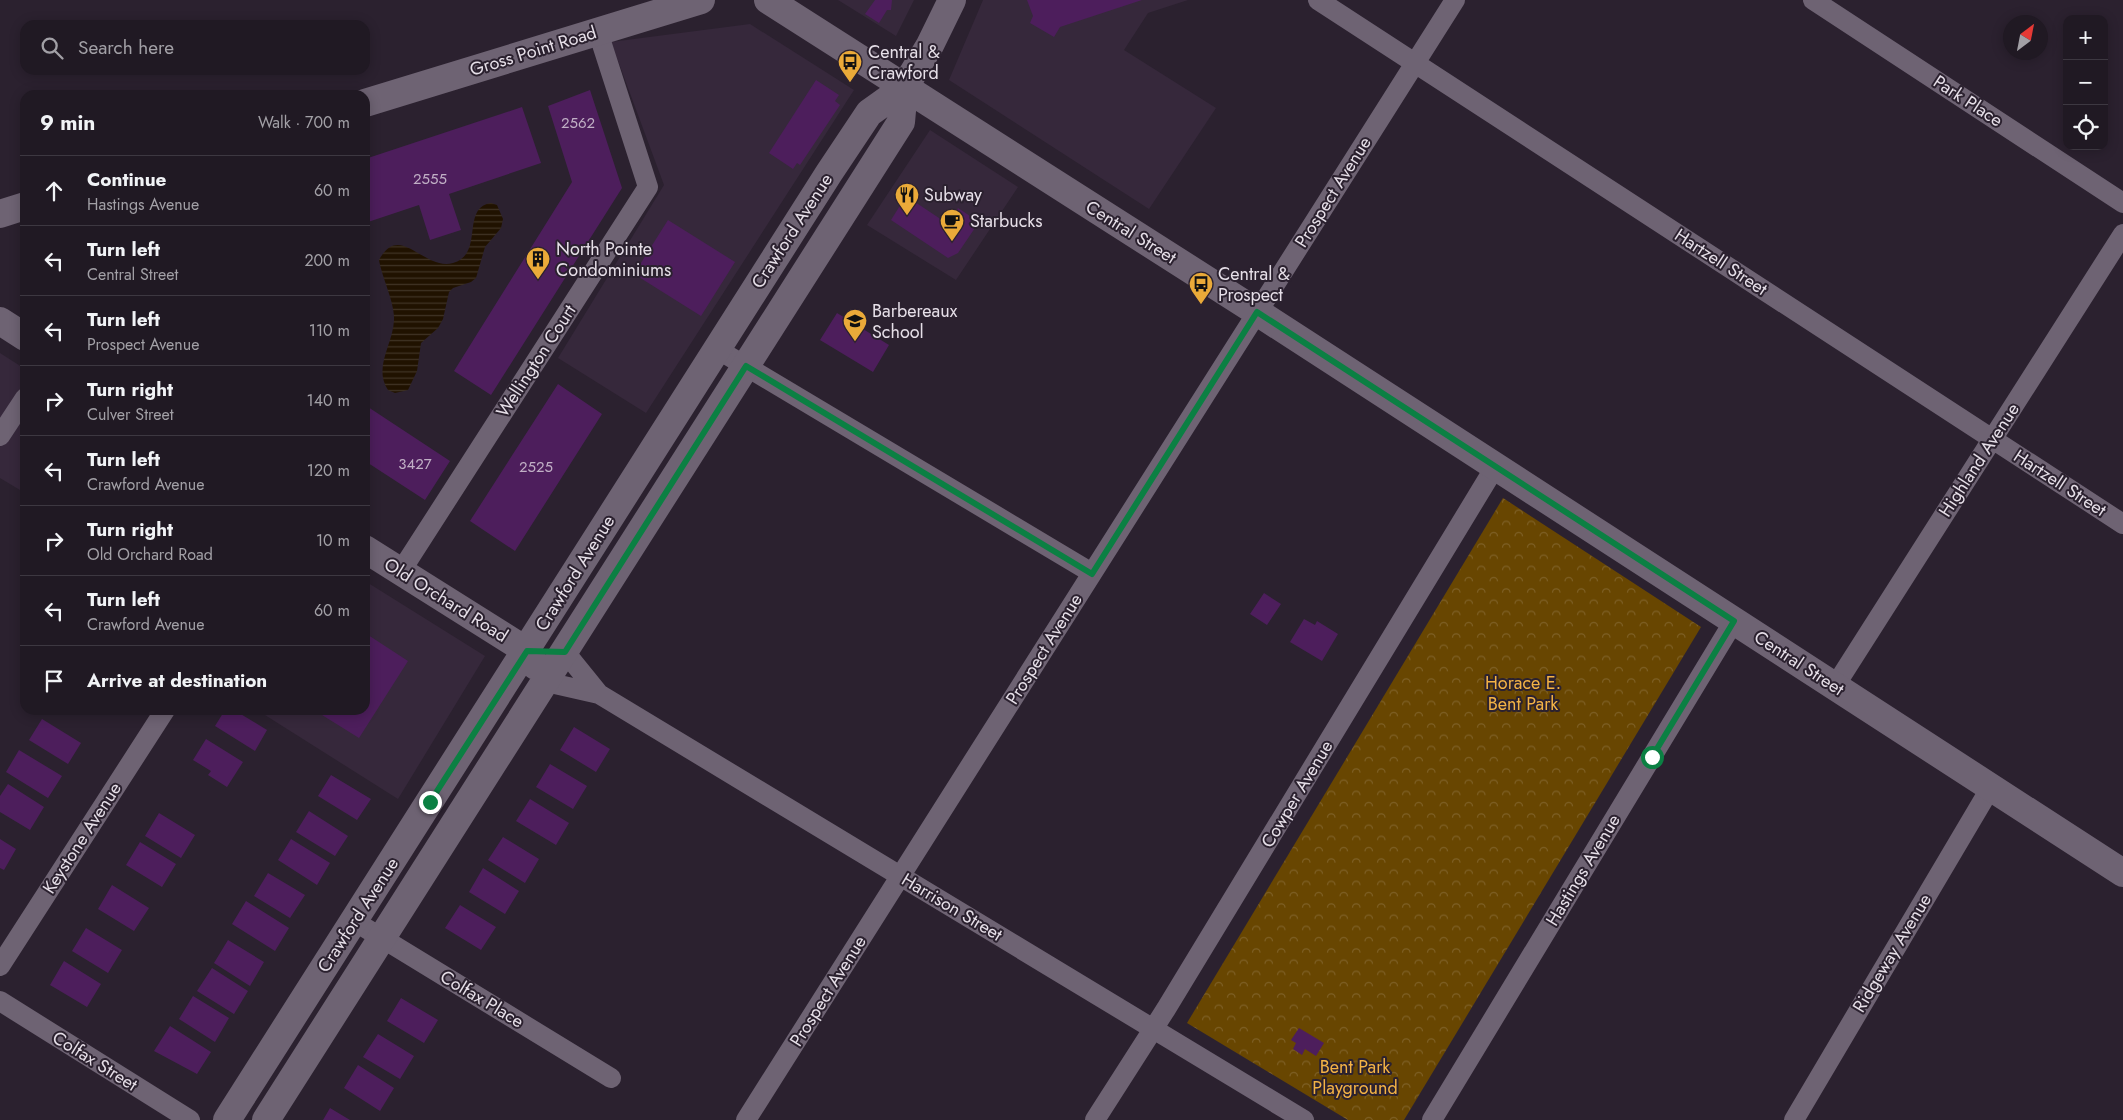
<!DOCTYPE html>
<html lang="en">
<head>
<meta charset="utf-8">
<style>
	body { margin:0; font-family:Jost,sans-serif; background:#2d2630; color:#f1f3f6 }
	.controls { position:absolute; right:15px; top:15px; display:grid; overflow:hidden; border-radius:10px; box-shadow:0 2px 12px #0003 }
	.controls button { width:45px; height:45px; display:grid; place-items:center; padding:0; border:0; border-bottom:1px solid #3d3841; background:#201923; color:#f1f3f6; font:25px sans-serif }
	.compass { position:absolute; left:2003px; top:15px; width:45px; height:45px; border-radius:50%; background:#201923; box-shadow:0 2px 12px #0003; rotate:32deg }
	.stop { position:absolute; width:15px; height:15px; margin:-11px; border:4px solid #0b8043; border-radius:50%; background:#fff }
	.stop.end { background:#0b8043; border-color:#fff; box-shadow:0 1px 5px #0008 }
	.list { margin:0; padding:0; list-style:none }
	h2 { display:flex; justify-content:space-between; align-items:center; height:65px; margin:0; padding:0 20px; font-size:21px }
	h2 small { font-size:16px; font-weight:400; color:#a2a0a6 }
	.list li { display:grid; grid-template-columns:32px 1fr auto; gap:15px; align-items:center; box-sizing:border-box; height:70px; padding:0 20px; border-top:1px solid #3d3841 }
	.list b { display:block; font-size:19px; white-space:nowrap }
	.list p { margin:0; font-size:16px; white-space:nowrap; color:#a2a0a6 }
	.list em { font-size:16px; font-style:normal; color:#a2a0a6 }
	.icon { flex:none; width:28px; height:28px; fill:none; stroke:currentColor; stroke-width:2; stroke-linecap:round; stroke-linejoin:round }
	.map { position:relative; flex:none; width:2123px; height:1120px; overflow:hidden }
	.search { position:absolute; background:#201923; box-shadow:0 2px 12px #0003; left:20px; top:20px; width:350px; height:55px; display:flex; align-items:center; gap:12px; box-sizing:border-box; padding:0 18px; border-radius:15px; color:#a2a0a6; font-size:19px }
	.panel { position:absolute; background:#201923; box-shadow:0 2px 12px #0003; left:20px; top:90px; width:350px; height:625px; border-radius:15px }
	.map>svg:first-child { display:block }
	.built { fill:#36283b }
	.park { fill:url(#park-crowns) }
	.water { fill:url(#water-rules) }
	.building { fill:#4d1e5c }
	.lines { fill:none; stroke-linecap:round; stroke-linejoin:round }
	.minor { stroke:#6e6373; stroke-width:20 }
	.secondary { stroke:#6e6373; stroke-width:28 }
	.route { stroke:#0b8043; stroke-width:6 }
	.labels { text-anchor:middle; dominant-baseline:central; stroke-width:4; stroke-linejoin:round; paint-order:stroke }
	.number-label { font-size:15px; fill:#c0afc5 }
	.street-label { font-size:18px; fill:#e6dfe8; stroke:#2b212f }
	.poi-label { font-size:18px; fill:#e6dfe8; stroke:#2b212f; text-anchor:start }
	.park-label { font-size:18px; fill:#f4b345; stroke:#2b212f }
</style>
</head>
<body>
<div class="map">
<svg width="2123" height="1120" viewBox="0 0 2123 1120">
	<defs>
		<pattern id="park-crowns" width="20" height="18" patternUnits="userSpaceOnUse" patternTransform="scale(1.25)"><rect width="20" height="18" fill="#684601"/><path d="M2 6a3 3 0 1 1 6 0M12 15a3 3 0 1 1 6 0" fill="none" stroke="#7e6026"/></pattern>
		<pattern id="water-rules" width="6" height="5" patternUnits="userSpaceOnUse" patternTransform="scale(1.25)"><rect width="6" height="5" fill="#201200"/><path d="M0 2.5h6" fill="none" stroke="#403425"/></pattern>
	</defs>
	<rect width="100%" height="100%" fill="#2b212f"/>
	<path class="built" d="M 838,0 L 914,0 L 896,36 Z
		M 983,0 L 1188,0 L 1148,13 L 1124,50 L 1216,108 L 1149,209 L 949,80 Z
		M 750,24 L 854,90 L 646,413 L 558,358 L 664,185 L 611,42 Z
		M 930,130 L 1018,187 L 956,280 L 867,225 Z
		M 0,353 L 25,369 L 25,493 L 0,478 Z
		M 365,581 L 485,656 L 398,799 L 257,710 L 365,710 Z"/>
	<path class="park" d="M 1503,498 L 1701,627 L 1404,1120 L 1348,1120 L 1187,1023 Z"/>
	<path class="water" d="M 491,203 L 497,205 L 503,219 L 501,228 L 485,247 L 476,278 L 471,282 L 453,288 L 449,292 L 443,319 L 438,328 L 421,343 L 417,371 L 408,390 L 395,393 L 388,390 C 373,367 393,345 394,320 C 395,303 382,278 379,260 C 400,221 423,271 453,263 C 485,254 460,208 491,203 Z"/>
	<path class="building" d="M 875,0 L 892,0 L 891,10 L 887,10 L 879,23 L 865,14 Z
		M 1027,0 L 1142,0 L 1060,27 L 1054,37 L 1030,23 L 1033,16 Z
		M 816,80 L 839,95 L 835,101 L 840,105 L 800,165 L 797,163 L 793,169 L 769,153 Z
		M 590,90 L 622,188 L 491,395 L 454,371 L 572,182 L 548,106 Z
		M 522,107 L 541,163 L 449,194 L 461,230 L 430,240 L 419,205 L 365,223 L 365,159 Z
		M 906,196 L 948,224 L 958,208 L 979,222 L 958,253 L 948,258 L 891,220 Z
		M 668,220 L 735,262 L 701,316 L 634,274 Z
		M 837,313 L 889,345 L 873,372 L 820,340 Z
		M 558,384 L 602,414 L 515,551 L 470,521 Z
		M 365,405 L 450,461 L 425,500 L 365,461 Z
		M 1264,593 L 1281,604 L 1267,625 L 1250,614 Z
		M 1304,619 L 1315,625 L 1317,621 L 1338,634 L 1322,661 L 1290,642 Z
		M 365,633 L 408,661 L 359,738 L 314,710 L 365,710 Z
		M 225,710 L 234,710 L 267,730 L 255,751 L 215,726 Z
		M 42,719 L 81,743 L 68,764 L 29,740 Z
		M 574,727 L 610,749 L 596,772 L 560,750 Z
		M 206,739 L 243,762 L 227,787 L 208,775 L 211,771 L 193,760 Z
		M 19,750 L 62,776 L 48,798 L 6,772 Z
		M 550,764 L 587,786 L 573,809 L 536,787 Z
		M 331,775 L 371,799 L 357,820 L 318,796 Z
		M 8,784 L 44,807 L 30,830 L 0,812 L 0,796 Z
		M 530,799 L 569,823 L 556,845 L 516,821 Z
		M 309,811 L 348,836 L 335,856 L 296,832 Z
		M 159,813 L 195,835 L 181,858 L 145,836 Z
		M 503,837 L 539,859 L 525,883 L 488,860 Z
		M 0,839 L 16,849 L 4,870 L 0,868 Z
		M 291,839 L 330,863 L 317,885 L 278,860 Z
		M 140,842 L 176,864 L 162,887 L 126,865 Z
		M 483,868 L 519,891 L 505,914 L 469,892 Z
		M 268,873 L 305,895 L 290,918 L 254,896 Z
		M 112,885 L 149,908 L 134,931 L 98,909 Z
		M 246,901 L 289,928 L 275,951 L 232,924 Z
		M 460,905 L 496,927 L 481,950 L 445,928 Z
		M 86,928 L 122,950 L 108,973 L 72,951 Z
		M 228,940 L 264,962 L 250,986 L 214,963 Z
		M 64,961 L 101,984 L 87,1007 L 50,985 Z
		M 212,968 L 248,991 L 234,1014 L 197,991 Z
		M 193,996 L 229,1018 L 215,1042 L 179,1019 Z
		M 401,998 L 438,1020 L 424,1043 L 387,1021 Z
		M 170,1026 L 211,1052 L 197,1074 L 154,1051 Z
		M 1299,1028 L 1324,1043 L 1316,1056 L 1305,1049 L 1302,1055 L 1293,1049 L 1296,1043 L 1291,1040 Z
		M 378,1034 L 414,1056 L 400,1079 L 363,1057 Z
		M 358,1065 L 394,1088 L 380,1111 L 344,1088 Z
		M 330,1108 L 350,1120 L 323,1120 Z"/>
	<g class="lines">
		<path class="minor" d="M 1318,0 L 2123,524
			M 1813,0 L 2123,203
			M 717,349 L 1092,573
			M 0,436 L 25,398
			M 401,571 L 648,187 L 598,32
			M 565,652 L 599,694
			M 546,682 L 599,694 L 1304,1120
			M 1835,686 L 2123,234
			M 354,921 L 611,1078
			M 0,966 L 165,710
			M 0,1001 L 190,1120
			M 746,1120 L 1455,0
			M 1095,1120 L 1166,1009 L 1495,467
			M 1432,1120 L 1734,621
			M 1794,1120 L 1991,787"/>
		<path class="secondary" d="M 768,0 L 1257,312 L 2123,873
			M 365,103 L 701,0
			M 0,214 L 25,206
			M 0,321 L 25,337
			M 365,549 L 527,651 L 536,666
			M 227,1120 L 829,173 L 869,113 L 904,88 L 930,45 L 952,0
			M 266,1120 L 901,122 L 904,88"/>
	</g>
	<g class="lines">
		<path class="route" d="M 430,802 L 527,651 L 565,652 L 746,366 L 1092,574 L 1257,312 L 1734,621 L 1652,757"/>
	</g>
	<defs>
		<symbol id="bus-pin" viewBox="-11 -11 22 30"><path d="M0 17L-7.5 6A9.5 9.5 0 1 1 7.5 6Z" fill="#eaaa39" stroke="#2b212f"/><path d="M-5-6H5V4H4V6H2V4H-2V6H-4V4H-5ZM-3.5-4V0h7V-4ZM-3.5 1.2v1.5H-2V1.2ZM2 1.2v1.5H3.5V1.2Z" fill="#111"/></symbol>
		<symbol id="restaurant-pin" viewBox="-11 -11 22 30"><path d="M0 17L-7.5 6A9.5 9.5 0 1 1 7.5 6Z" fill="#eaaa39" stroke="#2b212f"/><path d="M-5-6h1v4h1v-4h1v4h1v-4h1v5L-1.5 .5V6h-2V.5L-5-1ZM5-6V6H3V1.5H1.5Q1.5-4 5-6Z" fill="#111"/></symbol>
		<symbol id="cafe-pin" viewBox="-11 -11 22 30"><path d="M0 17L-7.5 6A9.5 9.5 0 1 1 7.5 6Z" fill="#eaaa39" stroke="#2b212f"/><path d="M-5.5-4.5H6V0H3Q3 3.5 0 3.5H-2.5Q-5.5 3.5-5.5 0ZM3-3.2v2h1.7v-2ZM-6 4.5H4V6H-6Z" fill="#111"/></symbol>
		<symbol id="building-pin" viewBox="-11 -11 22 30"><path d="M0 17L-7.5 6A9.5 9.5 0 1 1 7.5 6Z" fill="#eaaa39" stroke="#2b212f"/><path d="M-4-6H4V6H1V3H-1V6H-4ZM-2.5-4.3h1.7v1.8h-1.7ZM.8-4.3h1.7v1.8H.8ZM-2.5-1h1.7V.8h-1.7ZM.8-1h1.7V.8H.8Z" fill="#111"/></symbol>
		<symbol id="school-pin" viewBox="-11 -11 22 30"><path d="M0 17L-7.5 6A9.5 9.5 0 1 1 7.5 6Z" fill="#eaaa39" stroke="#2b212f"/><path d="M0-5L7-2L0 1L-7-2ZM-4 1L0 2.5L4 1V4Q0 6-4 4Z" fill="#111"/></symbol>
	</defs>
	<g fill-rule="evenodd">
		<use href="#bus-pin" x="836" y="48" width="28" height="38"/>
		<use href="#restaurant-pin" x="893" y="181" width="28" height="38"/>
		<use href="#cafe-pin" x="938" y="207" width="28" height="38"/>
		<use href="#building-pin" x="524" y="245" width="28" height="38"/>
		<use href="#bus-pin" x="1187" y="270" width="28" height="38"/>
		<use href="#school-pin" x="841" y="307" width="28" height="38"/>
	</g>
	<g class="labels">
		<g class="number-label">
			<text x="578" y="123">2562</text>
			<text x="430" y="179">2555</text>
			<text x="415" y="464">3427</text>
			<text x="536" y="467">2525</text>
		</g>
		<g class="street-label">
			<text transform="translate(533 51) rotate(-17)">Gross Point Road</text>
			<text transform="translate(1968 101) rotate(33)">Park Place</text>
			<text transform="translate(1333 192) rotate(-58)">Prospect Avenue</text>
			<text transform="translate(792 231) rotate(-57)">Crawford Avenue</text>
			<text transform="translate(1131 232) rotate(32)">Central Street</text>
			<text transform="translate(1721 262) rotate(33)">Hartzell Street</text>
			<text transform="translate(536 361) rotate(-57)">Wellington Court</text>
			<text transform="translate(1979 460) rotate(-57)">Highland Avenue</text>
			<text transform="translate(2060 483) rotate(33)">Hartzell Street</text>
			<text transform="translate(575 573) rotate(-58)">Crawford Avenue</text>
			<text transform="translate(446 600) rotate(32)">Old Orchard Road</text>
			<text transform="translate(1044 649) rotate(-58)">Prospect Avenue</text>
			<text transform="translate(1799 663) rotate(33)">Central Street</text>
			<text transform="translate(1297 794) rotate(-59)">Cowper Avenue</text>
			<text transform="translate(82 838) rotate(-57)">Keystone Avenue</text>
			<text transform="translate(1583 870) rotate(-59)">Hastings Avenue</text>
			<text transform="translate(952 907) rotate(31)">Harrison Street</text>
			<text transform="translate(358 915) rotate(-57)">Crawford Avenue</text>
			<text transform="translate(1892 953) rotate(-59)">Ridgeway Avenue</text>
			<text transform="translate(828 991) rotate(-58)">Prospect Avenue</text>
			<text transform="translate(482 999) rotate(31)">Colfax Place</text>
			<text transform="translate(95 1061) rotate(32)">Colfax Street</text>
		</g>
		<g class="poi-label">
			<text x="868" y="52">Central &amp;<tspan x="868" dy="21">Crawford</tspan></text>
			<text x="924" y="195">Subway</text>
			<text x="970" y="221">Starbucks</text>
			<text x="556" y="249">North Pointe<tspan x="556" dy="21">Condominiums</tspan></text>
			<text x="1218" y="274">Central &amp;<tspan x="1218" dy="21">Prospect</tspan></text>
			<text x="872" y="311">Barbereaux<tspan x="872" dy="21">School</tspan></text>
		</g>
		<g class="park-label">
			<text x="1523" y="683">Horace E.<tspan x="1523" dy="21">Bent Park</tspan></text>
			<text x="1355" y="1067">Bent Park<tspan x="1355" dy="21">Playground</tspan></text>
		</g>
	</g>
</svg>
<div class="controls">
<button>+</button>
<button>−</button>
<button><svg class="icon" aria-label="locate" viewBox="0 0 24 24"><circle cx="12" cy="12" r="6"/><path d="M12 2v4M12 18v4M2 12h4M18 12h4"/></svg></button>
</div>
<svg class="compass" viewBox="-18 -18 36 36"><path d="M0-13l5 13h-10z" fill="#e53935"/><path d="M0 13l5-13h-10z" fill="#a2a0a6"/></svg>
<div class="stop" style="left:1652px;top:757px"></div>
<div class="stop end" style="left:430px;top:802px"></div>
<div class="search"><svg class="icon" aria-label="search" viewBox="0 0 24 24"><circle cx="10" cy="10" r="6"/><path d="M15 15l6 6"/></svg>Search here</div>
<section class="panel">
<h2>9 min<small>Walk · 700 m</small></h2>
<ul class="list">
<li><svg class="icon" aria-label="ahead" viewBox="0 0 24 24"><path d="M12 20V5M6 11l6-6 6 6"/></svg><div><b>Continue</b><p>Hastings Avenue</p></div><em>60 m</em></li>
<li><svg class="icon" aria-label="left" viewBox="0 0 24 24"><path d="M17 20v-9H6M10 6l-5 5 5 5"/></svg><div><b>Turn left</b><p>Central Street</p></div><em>200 m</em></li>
<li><svg class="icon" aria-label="left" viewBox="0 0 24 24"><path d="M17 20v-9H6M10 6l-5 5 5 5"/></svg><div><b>Turn left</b><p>Prospect Avenue</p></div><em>110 m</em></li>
<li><svg class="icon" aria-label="right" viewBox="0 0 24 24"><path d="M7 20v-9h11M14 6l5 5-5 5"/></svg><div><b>Turn right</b><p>Culver Street</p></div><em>140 m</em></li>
<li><svg class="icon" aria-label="left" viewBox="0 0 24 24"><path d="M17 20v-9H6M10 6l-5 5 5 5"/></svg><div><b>Turn left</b><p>Crawford Avenue</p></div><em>120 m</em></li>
<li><svg class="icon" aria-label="right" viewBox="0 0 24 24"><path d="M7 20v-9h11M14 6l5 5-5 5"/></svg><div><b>Turn right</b><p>Old Orchard Road</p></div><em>10 m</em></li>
<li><svg class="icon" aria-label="left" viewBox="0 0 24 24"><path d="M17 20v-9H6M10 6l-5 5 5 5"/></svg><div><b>Turn left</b><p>Crawford Avenue</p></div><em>60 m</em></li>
<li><svg class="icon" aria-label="arrive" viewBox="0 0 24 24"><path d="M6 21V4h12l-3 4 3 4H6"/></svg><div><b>Arrive at destination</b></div></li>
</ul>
</section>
</div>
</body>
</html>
